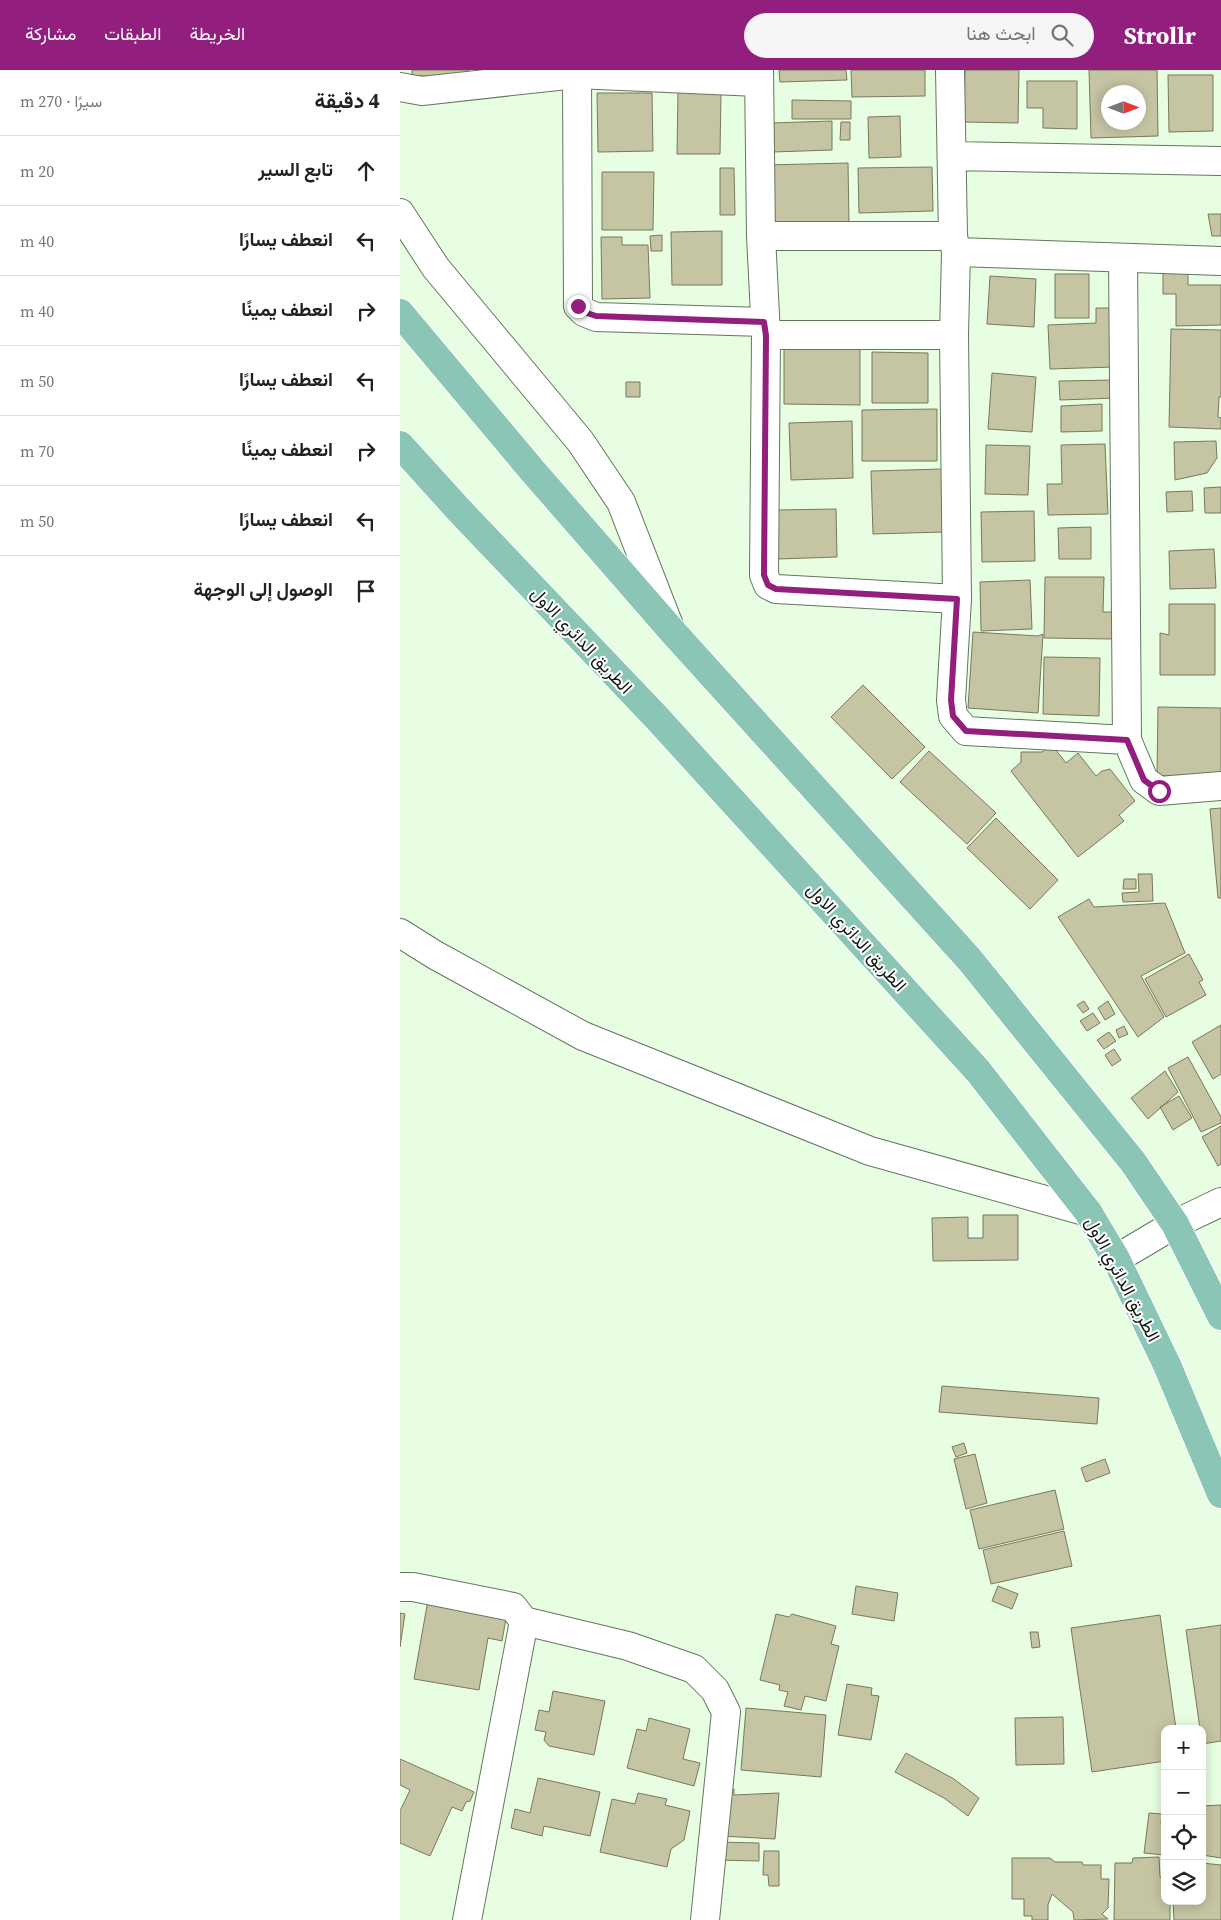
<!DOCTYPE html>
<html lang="ar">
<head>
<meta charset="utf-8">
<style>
	body { margin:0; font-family:"Source Serif 4",Vazirmatn,serif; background:#f6f6f6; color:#222; direction:rtl }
	.controls { position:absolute; right:15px; bottom:15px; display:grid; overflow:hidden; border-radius:10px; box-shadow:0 2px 12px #0003 }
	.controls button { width:45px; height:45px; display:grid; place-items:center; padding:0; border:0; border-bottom:1px solid #e0e0e0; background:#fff; color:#222; font:25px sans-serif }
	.compass { position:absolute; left:701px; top:15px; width:45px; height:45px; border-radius:50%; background:#fff; box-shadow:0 2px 12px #0003; rotate:90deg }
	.stop { position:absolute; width:15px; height:15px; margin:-11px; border:4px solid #921f7e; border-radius:50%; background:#fff }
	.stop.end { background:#921f7e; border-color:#fff; box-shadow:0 1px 5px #0008 }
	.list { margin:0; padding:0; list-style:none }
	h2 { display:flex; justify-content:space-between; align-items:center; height:65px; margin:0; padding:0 20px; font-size:21px }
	h2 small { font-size:16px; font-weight:400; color:#767676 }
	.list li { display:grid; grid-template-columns:32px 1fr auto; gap:15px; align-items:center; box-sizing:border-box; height:70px; padding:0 20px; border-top:1px solid #e0e0e0 }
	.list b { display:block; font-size:19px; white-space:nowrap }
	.list em { font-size:16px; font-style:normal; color:#767676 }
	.icon { flex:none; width:28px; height:28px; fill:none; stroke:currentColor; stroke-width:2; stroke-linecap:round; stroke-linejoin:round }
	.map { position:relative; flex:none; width:821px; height:1850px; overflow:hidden; direction:ltr }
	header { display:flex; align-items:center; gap:30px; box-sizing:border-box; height:70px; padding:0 25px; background:#921f7e; color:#fff }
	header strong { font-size:24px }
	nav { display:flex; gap:28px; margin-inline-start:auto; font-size:18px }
	.search { width:350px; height:45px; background:#f6f6f6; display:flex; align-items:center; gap:12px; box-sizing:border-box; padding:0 18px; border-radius:28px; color:#767676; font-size:19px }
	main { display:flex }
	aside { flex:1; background:#fff }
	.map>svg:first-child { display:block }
	.building { fill:#c5c5a4; stroke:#79795a; fill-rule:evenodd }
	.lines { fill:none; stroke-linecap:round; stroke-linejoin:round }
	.minor-casing { stroke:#63775e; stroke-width:30 }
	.major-casing { stroke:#fff; stroke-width:30 }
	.minor { stroke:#fff; stroke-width:28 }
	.major { stroke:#8ac5b6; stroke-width:28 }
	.route { stroke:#921f7e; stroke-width:6 }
	.labels { text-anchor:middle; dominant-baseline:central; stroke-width:4; stroke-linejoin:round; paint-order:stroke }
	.street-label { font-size:18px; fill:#121a10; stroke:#fff }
</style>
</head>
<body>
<header>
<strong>Strollr</strong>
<div class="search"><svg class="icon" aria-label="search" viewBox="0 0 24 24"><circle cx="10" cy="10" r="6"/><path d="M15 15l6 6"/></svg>ابحث هنا</div>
<nav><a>الخريطة</a><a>الطبقات</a><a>مشاركة</a></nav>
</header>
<main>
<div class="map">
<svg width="821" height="1850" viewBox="0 0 821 1850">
	<rect width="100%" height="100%" fill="#e7fee2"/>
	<path class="building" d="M 12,0 L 69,0 L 69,6 L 12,6 Z
		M 379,0 L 446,0 L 447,10 L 380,12 Z
		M 451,0 L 525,0 L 525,26 L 452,27 Z
		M 565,0 L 619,0 L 618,53 L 564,52 Z
		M 689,0 L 757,0 L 758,66 L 691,68 ZM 708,22 L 738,22 L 738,52 L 708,52 Z
		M 768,5 L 813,5 L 813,61 L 769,62 Z
		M 627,11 L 677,11 L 677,59 L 643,58 L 643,38 L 627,38 Z
		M 278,19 L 321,20 L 320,84 L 277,84 Z
		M 197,23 L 252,23 L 253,81 L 198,82 Z
		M 392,30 L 451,31 L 451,49 L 392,49 Z
		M 500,46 L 501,87 L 469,88 L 468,47 Z
		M 432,51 L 432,80 L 372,82 L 371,53 Z
		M 441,52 L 450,52 L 450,70 L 440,70 Z
		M 448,93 L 449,152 L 366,154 L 365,95 Z
		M 532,97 L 533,141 L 459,143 L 458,98 Z
		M 320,98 L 334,98 L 335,145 L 320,145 Z
		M 202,102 L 254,102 L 253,160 L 202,160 Z
		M 808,144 L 821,144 L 821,166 L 812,166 Z
		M 322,161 L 322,215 L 272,215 L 271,162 Z
		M 262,165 L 262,181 L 251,181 L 250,166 Z
		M 201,167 L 222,167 L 222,175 L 248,175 L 250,228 L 202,229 Z
		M 788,195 L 788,215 L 821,215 L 821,255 L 776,256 L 776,224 L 763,224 L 763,196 Z
		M 655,204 L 689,204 L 689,248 L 655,248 Z
		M 590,206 L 636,209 L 634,257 L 587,254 Z
		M 696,238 L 712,238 L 714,297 L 650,299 L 648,255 L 696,253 Z
		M 771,259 L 821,260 L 821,327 L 819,327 L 818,347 L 821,348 L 821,359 L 769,357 Z
		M 384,274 L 460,274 L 460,335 L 384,334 Z
		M 472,282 L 528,283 L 528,333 L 472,333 Z
		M 592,303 L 636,307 L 632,362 L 588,359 Z
		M 717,310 L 717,328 L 660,330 L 659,311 Z
		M 226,312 L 240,312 L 240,327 L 226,327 Z
		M 702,334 L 702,361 L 661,362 L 661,336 Z
		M 537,339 L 537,391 L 462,391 L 462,340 Z
		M 452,351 L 453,408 L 391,410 L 389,353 Z
		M 816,371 L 817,388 L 807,403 L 775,410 L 774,372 Z
		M 705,374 L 708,444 L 648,445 L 647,414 L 662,414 L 661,375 Z
		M 586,375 L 630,376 L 628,425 L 585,424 Z
		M 542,399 L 544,462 L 473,464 L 471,401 Z
		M 821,417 L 821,443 L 805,443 L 804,418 Z
		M 792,421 L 793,441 L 767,442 L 766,422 Z
		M 436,439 L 437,487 L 378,489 L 376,440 Z
		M 634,441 L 635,491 L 582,492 L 581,442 Z
		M 691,457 L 691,489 L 659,489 L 658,458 Z
		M 814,479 L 816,518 L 770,519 L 769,481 Z
		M 645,507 L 704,507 L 703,542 L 713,542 L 712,569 L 644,568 Z
		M 630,510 L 632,559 L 581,561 L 580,512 Z
		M 769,534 L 815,534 L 815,605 L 760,605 L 760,563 L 769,565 Z
		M 573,562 L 638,566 L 643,564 L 638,643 L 568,638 Z
		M 644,587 L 700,588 L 699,646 L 643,644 Z
		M 463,615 L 525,677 L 492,709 L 431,647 Z
		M 758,637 L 821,638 L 821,706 L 757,706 Z
		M 652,675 L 666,693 L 678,683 L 696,706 L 702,701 L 710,699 L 735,731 L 719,745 L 724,751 L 678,787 L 611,701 L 621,692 L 621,682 L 642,682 Z
		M 529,681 L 596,743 L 567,774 L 500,712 Z
		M 821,738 L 821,828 L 818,828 L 810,739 Z
		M 596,748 L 658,810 L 630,839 L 567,778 Z
		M 738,804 L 752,804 L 753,831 L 723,832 L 722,823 L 739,822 Z
		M 724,809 L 736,809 L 736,819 L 723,819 Z
		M 689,829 L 694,837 L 765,833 L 785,883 L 741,906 L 764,947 L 738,967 L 658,847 Z
		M 789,884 L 803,910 L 799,912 L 806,925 L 766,947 L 745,909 Z
		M 684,931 L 689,939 L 683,943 L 677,935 Z
		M 708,931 L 715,944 L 705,950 L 698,938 Z
		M 693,943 L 700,953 L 687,961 L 680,951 Z
		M 821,955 L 821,1004 L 813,1009 L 792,972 Z
		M 724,956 L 728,964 L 719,968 L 716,960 Z
		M 709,962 L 716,971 L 704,979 L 697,970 Z
		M 714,979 L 721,990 L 712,996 L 705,985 Z
		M 788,987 L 821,1047 L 821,1053 L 801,1062 L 768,998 Z
		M 765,1001 L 778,1022 L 748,1049 L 731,1028 Z
		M 779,1026 L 792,1048 L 773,1060 L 760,1037 Z
		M 821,1056 L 821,1094 L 818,1096 L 802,1067 Z
		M 583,1145 L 618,1145 L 618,1190 L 533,1191 L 532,1148 L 568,1147 L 568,1168 L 583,1168 Z
		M 542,1316 L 699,1328 L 697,1354 L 539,1342 Z
		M 564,1373 L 567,1383 L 556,1387 L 552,1377 Z
		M 575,1384 L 587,1433 L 566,1439 L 554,1389 Z
		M 705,1389 L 710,1403 L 686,1412 L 681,1398 Z
		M 655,1420 L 664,1459 L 579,1479 L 570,1440 Z
		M 664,1461 L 672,1496 L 591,1514 L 583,1480 Z
		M 456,1516 L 498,1523 L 494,1551 L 452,1544 Z
		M 598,1516 L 618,1524 L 612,1539 L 592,1531 Z
		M 28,1530 L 107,1543 L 102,1571 L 88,1568 L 79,1620 L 14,1609 Z
		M 0,1543 L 5,1544 L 0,1577 Z
		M 376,1544 L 389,1547 L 392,1544 L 436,1556 L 431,1574 L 439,1576 L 426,1631 L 405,1626 L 401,1640 L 384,1636 L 388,1622 L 379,1620 L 380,1615 L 360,1610 Z
		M 760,1545 L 776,1659 L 765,1659 L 765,1691 L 692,1702 L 671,1558 Z
		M 821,1555 L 821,1671 L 802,1674 L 802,1659 L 800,1659 L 786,1560 Z
		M 630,1562 L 638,1562 L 640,1577 L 632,1578 Z
		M 447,1614 L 472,1618 L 471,1625 L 479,1626 L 471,1670 L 438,1665 Z
		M 153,1621 L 205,1631 L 194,1685 L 149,1676 L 144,1670 L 146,1662 L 135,1660 L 139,1640 L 149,1642 Z
		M 346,1638 L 426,1645 L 421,1707 L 341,1700 Z
		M 663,1647 L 664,1694 L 616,1695 L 615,1648 Z
		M 249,1648 L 290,1659 L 283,1689 L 300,1693 L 294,1716 L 227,1698 L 237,1659 L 246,1661 Z
		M 506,1683 L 554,1709 L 579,1728 L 568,1746 L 544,1728 L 495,1702 Z
		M 0,1689 L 74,1722 L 70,1731 L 66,1732 L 62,1741 L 52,1737 L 30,1786 L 0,1773 L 0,1741 L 10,1720 L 0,1715 Z
		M 138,1708 L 200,1722 L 190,1766 L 144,1756 L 142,1766 L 111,1758 L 115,1739 L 130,1743 Z
		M 334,1719 L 334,1725 L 379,1723 L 375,1769 L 322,1766 L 328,1720 Z
		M 238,1723 L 267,1729 L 265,1735 L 290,1741 L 284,1770 L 271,1779 L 267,1797 L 200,1782 L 212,1729 L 235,1734 Z
		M 821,1735 L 821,1788 L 802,1785 L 802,1736 Z
		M 749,1743 L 762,1744 L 761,1754 L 763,1756 L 762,1775 L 765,1777 L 765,1785 L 744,1783 Z
		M 316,1772 L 359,1773 L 359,1791 L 316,1790 Z
		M 364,1781 L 379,1781 L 379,1816 L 369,1816 L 368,1805 L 363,1805 Z
		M 759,1787 L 760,1807 L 765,1809 L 765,1831 L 770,1832 L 770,1850 L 714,1850 L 715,1793 L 732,1793 L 733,1788 Z
		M 612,1788 L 650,1788 L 655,1792 L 682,1792 L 683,1795 L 701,1795 L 701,1809 L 709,1809 L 708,1838 L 702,1844 L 708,1849 L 674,1850 L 673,1842 L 652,1824 L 648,1835 L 648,1850 L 632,1850 L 632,1846 L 624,1846 L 624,1829 L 612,1829 Z
		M 802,1793 L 821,1795 L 821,1850 L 774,1850 L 773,1831 L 802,1831 Z"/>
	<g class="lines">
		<defs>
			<path id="minor" d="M 177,0 L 178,236 L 184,242 L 196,247 L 364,252
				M 359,0 L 361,166 L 366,265 L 364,505 L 368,515 L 376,519 L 557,529
				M 550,0 L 553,166 L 556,182 L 554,265 L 557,529 L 551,630 L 553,646 L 566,661 L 727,670 L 744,710 L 759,721 L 821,716
				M 0,17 L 22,21 L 176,4 L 358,12
				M 553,86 L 821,91
				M 0,143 L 36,198 L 180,371 L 221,432 L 270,558
				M 361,166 L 553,166
				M 556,182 L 821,191
				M 723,188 L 727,670
				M 366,265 L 554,265
				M 0,863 L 35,885 L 183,966 L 470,1081 L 688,1142
				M 716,1189 L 775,1154 L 821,1132
				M 0,1517 L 13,1517 L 113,1537 L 124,1551 L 228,1576 L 294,1599 L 315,1620 L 326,1642 L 305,1850
				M 67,1850 L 124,1551"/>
			<path id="major" d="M 0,243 L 131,399 L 272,561 L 569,889 L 733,1092 L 775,1154 L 821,1246
				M 0,375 L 58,439 L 257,648 L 578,1001 L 688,1142 L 716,1189 L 767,1295 L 821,1424"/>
		</defs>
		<use href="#minor" class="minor-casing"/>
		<use href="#major" class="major-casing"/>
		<use href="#minor" class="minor"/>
		<use href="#major" class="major"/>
	</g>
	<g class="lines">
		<path class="route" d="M 178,236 L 184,242 L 196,246 L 364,252 L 366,266 L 364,505 L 368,515 L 376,519 L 557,529 L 551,630 L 553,646 L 566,661 L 727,670 L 744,710 L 759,721"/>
	</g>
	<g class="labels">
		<g class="street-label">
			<text transform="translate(182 570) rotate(47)">الطريق الدائري الاول</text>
			<text transform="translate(457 867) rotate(48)">الطريق الدائري الاول</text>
			<text transform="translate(723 1209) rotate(62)">الطريق الدائري الاول</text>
		</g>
	</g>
</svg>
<div class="controls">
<button>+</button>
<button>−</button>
<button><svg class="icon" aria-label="locate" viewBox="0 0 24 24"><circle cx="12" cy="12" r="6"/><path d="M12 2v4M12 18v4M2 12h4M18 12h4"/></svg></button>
<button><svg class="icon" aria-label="layers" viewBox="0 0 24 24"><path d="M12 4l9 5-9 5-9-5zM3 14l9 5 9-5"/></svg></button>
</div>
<svg class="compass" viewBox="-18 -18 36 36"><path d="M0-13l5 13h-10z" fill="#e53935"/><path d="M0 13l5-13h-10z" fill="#767676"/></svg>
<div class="stop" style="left:759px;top:721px"></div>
<div class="stop end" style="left:178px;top:236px"></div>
</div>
<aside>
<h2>4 دقيقة<small>سيرًا · 270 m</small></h2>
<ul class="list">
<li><svg class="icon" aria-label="ahead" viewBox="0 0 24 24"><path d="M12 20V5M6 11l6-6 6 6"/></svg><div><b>تابع السير</b></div><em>20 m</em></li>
<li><svg class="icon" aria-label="left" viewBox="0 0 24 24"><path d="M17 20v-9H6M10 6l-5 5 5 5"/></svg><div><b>انعطف يسارًا</b></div><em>40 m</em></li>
<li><svg class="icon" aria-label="right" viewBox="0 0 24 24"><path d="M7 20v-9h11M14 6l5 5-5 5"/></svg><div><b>انعطف يمينًا</b></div><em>40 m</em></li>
<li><svg class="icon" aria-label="left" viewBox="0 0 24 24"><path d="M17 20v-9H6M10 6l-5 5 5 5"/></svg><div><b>انعطف يسارًا</b></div><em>50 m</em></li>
<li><svg class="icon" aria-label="right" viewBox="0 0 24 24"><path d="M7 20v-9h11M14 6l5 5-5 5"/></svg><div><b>انعطف يمينًا</b></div><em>70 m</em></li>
<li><svg class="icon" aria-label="left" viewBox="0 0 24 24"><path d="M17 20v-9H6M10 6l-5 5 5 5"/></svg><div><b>انعطف يسارًا</b></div><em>50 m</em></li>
<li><svg class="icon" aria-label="arrive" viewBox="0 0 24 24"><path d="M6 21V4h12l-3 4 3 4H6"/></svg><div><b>الوصول إلى الوجهة</b></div></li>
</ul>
</aside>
</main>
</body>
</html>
